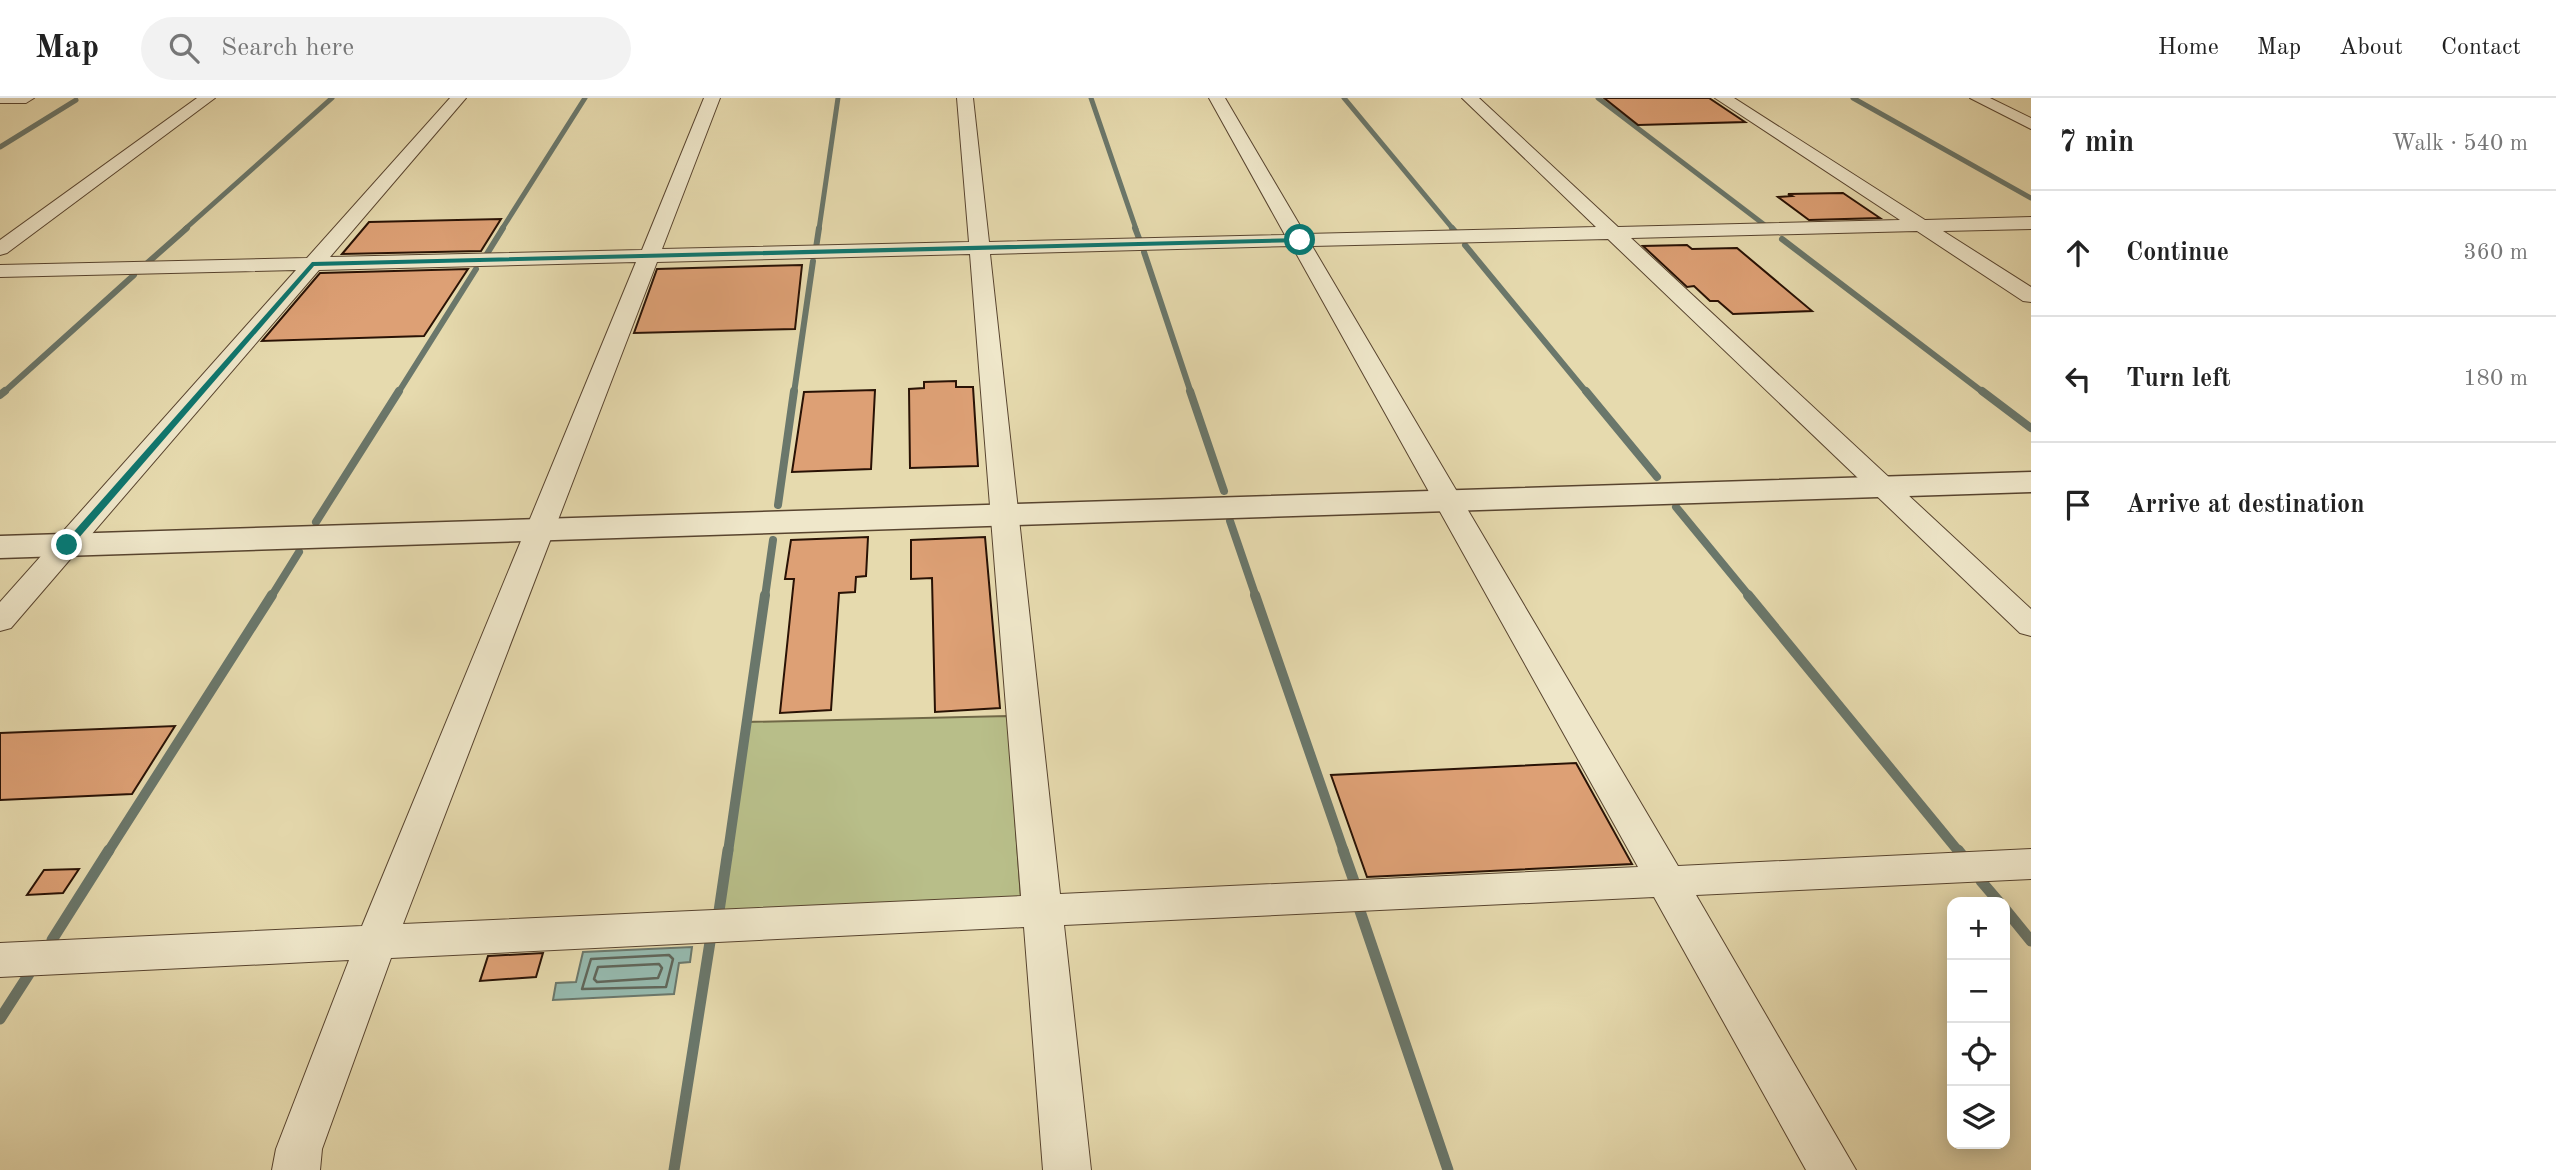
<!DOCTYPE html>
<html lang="en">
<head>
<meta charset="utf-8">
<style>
	body { margin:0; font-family:"Old Standard TT",serif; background:#f2f2f2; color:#222 }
	.controls { position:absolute; right:21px; bottom:21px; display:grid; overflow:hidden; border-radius:14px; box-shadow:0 4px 18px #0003 }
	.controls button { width:63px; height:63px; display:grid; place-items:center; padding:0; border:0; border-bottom:2px solid #e0e0e0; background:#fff; color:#222; font:35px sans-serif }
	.stop { position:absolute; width:21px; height:21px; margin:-16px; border:5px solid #0f766e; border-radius:50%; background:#fff }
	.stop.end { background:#0f766e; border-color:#fff; box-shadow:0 2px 7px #0008 }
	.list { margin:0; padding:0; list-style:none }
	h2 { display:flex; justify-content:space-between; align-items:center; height:91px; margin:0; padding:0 28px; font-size:30px }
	h2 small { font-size:23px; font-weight:400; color:#767676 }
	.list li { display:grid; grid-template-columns:46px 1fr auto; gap:21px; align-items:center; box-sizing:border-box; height:126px; padding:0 28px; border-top:2px solid #e0e0e0 }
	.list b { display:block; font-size:26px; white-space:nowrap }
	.list em { font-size:23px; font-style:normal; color:#767676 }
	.icon { flex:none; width:38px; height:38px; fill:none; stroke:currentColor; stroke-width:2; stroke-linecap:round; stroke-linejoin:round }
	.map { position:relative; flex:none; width:2031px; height:1072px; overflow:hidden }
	header { display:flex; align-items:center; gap:42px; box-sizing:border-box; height:98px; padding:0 35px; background:#fff; border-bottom:2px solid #e0e0e0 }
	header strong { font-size:33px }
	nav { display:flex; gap:38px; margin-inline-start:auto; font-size:24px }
	.search { width:490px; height:63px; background:#f2f2f2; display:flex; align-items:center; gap:18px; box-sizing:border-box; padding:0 24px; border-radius:38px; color:#767676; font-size:26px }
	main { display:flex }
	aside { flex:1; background:#fff }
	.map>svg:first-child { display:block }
	.green { fill:#b8be89; stroke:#706847; stroke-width:2 }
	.water { fill:#96baaf; stroke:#6a776b; stroke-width:2 }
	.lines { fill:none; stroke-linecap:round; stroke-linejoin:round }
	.shore { stroke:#60665a; stroke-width:2.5 }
	.stream-far4 { stroke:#6a776b; stroke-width:5 }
	.stream-far3 { stroke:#6a776b; stroke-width:6 }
	.stream-far2 { stroke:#6a776b; stroke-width:8 }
	.stream-far1 { stroke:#6a776b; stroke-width:10 }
	.stream { stroke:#6a776b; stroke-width:11 }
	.building { fill:#dda075; stroke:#291205; stroke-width:2 }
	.minor-casing { stroke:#58442f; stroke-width:2 }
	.tertiary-casing { stroke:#58442f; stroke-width:3 }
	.minor { fill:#efe7ca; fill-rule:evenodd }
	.tertiary { fill:#efe7ca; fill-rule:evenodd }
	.route { fill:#0f766e }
</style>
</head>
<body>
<header>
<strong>Map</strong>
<div class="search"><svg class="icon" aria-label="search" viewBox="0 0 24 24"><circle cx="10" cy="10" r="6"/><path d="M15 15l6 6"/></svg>Search here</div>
<nav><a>Home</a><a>Map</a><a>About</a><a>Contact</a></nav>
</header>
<main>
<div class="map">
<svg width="2031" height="1072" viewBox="0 0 2031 1072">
	<rect width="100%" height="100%" fill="#e6daae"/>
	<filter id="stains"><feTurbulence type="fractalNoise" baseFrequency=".00286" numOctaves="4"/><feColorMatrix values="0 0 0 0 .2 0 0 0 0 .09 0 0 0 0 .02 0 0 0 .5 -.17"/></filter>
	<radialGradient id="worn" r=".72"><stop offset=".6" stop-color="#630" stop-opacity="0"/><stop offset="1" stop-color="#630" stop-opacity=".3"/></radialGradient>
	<path class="green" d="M 1008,618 L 1021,801 L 719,813 L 746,624 Z"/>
	<path class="water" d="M 692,849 L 690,864 L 679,865 L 674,896 L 553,902 L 556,885 L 576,884 L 583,854 Z"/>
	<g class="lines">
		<path class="shore" d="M 669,857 L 673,861 L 666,889 L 582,891 L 591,861 Z
			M 659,866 L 662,870 L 658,880 L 597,884 L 594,881 L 598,869 Z"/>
		<path class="stream-far4" d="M 1091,0 L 1136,131
			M 1344,0 L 1453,131
			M 1598,0 L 1766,128
			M 1853,0 L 2031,100
			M 0,49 L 76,2
			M 185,131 L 332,0
			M 502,131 L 585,0
			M 819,131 L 838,0"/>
		<path class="stream-far3" d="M 1135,130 L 1140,143
			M 1452,130 L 1458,137
			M 1782,141 L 1984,295
			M 1465,147 L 1587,295
			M 816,150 L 819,130
			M 1144,154 L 1191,295
			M 485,159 L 503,130
			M 144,168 L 187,130
			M 3,295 L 134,177
			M 398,295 L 476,171
			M 794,295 L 813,163"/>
		<path class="stream-far2" d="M 1190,293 L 1224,393
			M 1586,293 L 1657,379
			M 1982,293 L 2031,330
			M 0,297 L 5,293
			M 778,407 L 794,293
			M 1676,409 L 1750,499
			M 1230,423 L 1256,499
			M 316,424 L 399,293
			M 271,499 L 299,454
			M 765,499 L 773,442"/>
		<path class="stream-far1" d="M 1255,497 L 1344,754
			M 1748,497 L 1959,754
			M 108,754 L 272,497
			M 728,754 L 765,497"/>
		<path class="stream" d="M 1343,752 L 1355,786
			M 1958,752 L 1962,757
			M 1981,783 L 1999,804
			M 1359,810 L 1448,1072
			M 2005,811 L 2031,843
			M 719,813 L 728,752
			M 52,842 L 109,752
			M 0,921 L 29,876
			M 674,1072 L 710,844"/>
	</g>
	<path class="building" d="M 1604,0 L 1709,0 L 1745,24 L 1638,27 Z
		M 1843,95 L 1880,120 L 1809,122 L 1778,99 L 1792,98 L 1788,96 Z
		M 501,121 L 481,153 L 342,156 L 369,124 Z
		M 1687,147 L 1692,151 L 1737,150 L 1812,213 L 1733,216 L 1718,203 L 1710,203 L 1694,188 L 1687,189 L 1643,148 Z
		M 802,167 L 795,231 L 634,235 L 657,171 Z
		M 468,171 L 424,238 L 262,243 L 320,175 Z
		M 956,283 L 956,289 L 973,289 L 978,368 L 910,370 L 909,291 L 924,290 L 924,284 Z
		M 875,292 L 871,371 L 792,374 L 804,294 Z
		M 868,439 L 866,478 L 856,479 L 855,494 L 839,495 L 831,612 L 780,615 L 794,481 L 785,481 L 791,442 Z
		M 985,439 L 1000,610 L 935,614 L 932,480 L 911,481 L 911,442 Z
		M 175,628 L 132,696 L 0,702 L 0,635 Z
		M 1576,665 L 1632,766 L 1367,779 L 1331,677 Z
		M 79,771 L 63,795 L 27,797 L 44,772 Z
		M 543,855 L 536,879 L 480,883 L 488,858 Z"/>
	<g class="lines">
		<defs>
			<path id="minor" d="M 0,0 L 34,0 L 26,5 L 0,5 Z
				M 197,0 L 215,0 L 7,155 L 0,157 L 0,142 Z
				M 450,0 L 466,0 L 330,159 L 642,152 L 704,0 L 720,0 L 662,151 L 969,144 L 957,0 L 973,0 L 989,144 L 1285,137 L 1209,0 L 1225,0 L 1305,136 L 1596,129 L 1462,0 L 1479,0 L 1618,129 L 1900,122 L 1715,0 L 1734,0 L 1925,122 L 2031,119 L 2031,131 L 1943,133 L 2031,189 L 2031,204 L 2023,203 L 1917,133 L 1631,140 L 2031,511 L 2031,538 L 2020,535 L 1608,141 L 1312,148 L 1678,768 L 2031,751 L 2031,781 L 1696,797 L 1856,1072 L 1806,1072 L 1654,799 L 1064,827 L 1091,1072 L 1043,1072 L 1024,829 L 391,860 L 322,1051 L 320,1072 L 272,1072 L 276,1051 L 349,862 L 0,879 L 0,845 L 362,828 L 636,164 L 319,172 L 11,530 L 0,533 L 0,504 L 296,172 L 0,179 L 0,167 L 307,160 ZM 1292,148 L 1638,769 L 1060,796 L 990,156 ZM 970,156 L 1021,798 L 403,826 L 657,164 Z
				M 1970,0 L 1990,0 L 2031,20 L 2031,31 Z"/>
			<path id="tertiary" d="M 2031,374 L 2031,394 L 0,460 L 0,438 Z"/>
		</defs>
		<use href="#minor" class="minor-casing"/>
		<use href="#tertiary" class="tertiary-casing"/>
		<use href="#minor" class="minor"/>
		<use href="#tertiary" class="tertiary"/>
	</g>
	<path class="route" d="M 1300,140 L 1303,144 L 314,168 L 71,449 L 62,447 L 312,164 Z"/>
	<rect width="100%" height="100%" filter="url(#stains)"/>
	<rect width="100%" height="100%" fill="url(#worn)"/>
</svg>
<div class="controls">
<button>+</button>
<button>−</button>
<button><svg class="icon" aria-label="locate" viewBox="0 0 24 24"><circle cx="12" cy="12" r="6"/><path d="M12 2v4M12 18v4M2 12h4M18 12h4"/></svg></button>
<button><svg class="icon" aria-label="layers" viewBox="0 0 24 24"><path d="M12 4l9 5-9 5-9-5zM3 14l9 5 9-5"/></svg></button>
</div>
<div class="stop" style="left:1300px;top:142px"></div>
<div class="stop end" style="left:67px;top:447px"></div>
</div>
<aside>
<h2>7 min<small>Walk · 540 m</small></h2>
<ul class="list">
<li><svg class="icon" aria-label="ahead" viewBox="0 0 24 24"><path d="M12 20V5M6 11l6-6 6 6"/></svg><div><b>Continue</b></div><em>360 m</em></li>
<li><svg class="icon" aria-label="left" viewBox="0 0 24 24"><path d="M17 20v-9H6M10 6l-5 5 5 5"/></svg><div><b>Turn left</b></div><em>180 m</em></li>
<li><svg class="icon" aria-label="arrive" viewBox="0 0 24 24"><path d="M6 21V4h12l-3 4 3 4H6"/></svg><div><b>Arrive at destination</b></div></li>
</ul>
</aside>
</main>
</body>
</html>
